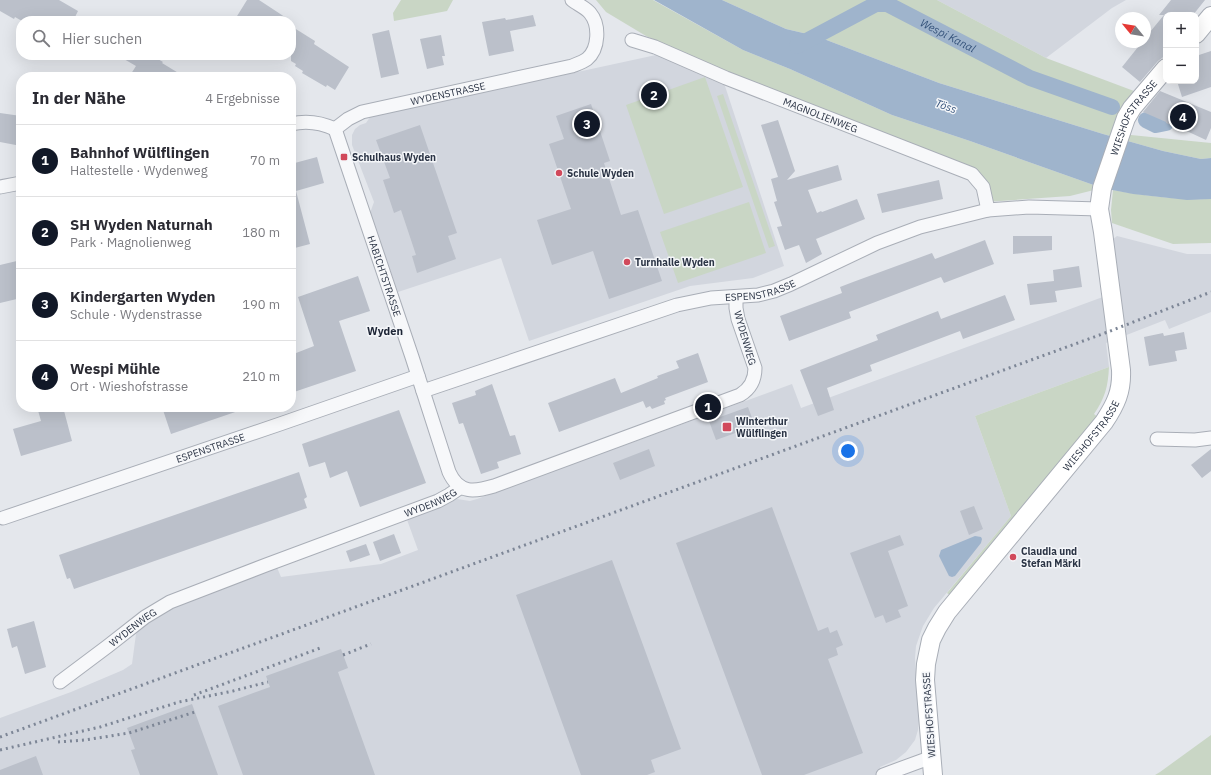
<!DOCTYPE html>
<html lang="de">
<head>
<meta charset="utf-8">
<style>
	body { margin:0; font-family:"IBM Plex Sans",sans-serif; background:#f2f2f3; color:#2b2b33 }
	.controls { position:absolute; right:12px; top:12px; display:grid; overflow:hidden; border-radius:8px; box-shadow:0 4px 16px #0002 }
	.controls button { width:36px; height:36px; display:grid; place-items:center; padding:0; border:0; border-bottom:1px solid #e1e1e2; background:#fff; color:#2b2b33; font:20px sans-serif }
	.compass { position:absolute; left:1115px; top:12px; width:36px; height:36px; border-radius:50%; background:#fff; box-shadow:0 4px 16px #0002; rotate:300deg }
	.you { position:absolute; left:848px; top:451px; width:14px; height:14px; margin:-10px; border:3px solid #fff; border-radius:50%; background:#1a73e8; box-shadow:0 0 0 6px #1a73e833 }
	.badge { display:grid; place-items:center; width:26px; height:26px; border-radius:50%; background:#111827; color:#fff; font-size:13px; font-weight:700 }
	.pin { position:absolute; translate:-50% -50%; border:2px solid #fff; box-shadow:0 1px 4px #0006 }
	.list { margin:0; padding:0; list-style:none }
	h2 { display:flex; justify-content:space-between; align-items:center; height:52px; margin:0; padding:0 16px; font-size:17px }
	h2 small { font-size:13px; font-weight:400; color:#7c7c81 }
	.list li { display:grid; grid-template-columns:26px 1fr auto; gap:12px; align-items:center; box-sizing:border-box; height:72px; padding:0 16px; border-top:1px solid #e1e1e2 }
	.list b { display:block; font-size:15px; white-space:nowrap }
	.list p { margin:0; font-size:13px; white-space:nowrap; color:#7c7c81 }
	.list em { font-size:13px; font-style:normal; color:#7c7c81 }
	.icon { flex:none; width:22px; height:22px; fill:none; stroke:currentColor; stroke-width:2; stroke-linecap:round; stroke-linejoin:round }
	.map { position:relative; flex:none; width:1211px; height:775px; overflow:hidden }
	.search { position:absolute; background:#fff; box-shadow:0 4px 16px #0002; left:16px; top:16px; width:280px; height:44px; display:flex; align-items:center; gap:10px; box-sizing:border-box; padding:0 14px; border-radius:16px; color:#7c7c81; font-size:15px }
	.panel { position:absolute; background:#fff; box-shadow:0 4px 16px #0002; left:16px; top:72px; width:280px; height:340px; border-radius:16px }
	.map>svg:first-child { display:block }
	.built { fill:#d2d6de }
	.green { fill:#c9d6c5 }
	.water { fill:#9fb4cc }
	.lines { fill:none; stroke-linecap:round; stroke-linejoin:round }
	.canal { stroke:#9fb4cc; stroke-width:16 }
	.building { fill:#bbc0ca }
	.street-casing { stroke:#a9aeb7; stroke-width:15 }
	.secondary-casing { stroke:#a9aeb7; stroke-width:20 }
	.street { stroke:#f7f8fa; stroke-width:13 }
	.secondary { stroke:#fff; stroke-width:18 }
	.rail { stroke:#7d8696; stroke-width:3; stroke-dasharray:2 4; stroke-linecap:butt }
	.poi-dot { fill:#d1495b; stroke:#f4f6f9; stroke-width:1.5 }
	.labels { text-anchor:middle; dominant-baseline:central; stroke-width:3; stroke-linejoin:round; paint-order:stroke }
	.street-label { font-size:10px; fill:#2b3445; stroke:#f4f6f9 }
	.poi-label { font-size:10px; font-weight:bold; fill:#2b3445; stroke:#f4f6f9; text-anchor:start }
	.water-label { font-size:11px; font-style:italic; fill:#34527a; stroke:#f4f6f9 }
	.neighbourhood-label { font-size:11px; font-weight:bold; fill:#1d2536; stroke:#f4f6f9 }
</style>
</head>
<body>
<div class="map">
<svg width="1211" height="775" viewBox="0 0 1211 775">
	<rect width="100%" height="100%" fill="#e4e7ec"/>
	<path class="built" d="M 937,0 L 1126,0 L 1112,8 L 1046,58 Z
		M 656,55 L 663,56 L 722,82 L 725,86 L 784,266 L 753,278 L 690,286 L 529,341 L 501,258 L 398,292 L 370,213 L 374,202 L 352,145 L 352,135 L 355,129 L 360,125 L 366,123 L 370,117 Z
		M 1117,236 L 1187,254 L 1211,254 L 1211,312 L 1169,329 L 1165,320 L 1106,343 L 1109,367 L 975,416 L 1011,516 L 934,608 L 923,626 L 916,646 L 915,658 L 919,720 L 918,730 L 915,740 L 906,752 L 896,760 L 880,767 L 882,775 L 0,775 L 0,718 L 71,692 L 123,670 L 132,664 L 136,634 L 139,628 L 161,611 L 276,565 L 281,577 L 381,564 L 418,550 L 406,517 L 450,501 L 457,499 L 470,501 L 477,499 L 792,384 L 801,408 L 1119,291 L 1112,240 Z"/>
	<path class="green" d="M 401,0 L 453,0 L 447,11 L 394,21 L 393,13 Z
		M 596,0 L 653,0 L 743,50 L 790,69 L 892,115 L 970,141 L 1102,188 L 1070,196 L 986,202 L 972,174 L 847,124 L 667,45 L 646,36 L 606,12 Z
		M 722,0 L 937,0 L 1046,58 L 1134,91 L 1141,97 L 1121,134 L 1211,143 L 1211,158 L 1201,159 L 1163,151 L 1103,134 L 939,83 L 816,36 L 786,29 Z
		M 705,77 L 743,187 L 664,214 L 626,105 Z
		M 723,94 L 775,246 L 769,248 L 717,96 Z
		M 1113,190 C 1146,196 1178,200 1211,199 L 1211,243 L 1173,244 L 1112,223 L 1111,210 Z
		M 749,202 L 766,253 L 678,283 L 660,232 Z
		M 1109,367 C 1108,387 1105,398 1094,414 L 1104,422 L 957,601 L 947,593 L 1011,516 L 975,416 Z
		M 1211,735 L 1211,775 L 1155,775 L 1160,772 Z"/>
	<path class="water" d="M 654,0 L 722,0 L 786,29 L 816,36 L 939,83 L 1103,134 L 1163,151 L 1201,159 L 1211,158 L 1211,199 L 1187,200 L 1133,194 L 1102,188 L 970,141 L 892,115 L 790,69 L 743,50 Z
		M 975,536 L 981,537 L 982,539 L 981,543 L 955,576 L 952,577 L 949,576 L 939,556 L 941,550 Z"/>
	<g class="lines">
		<g class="canal">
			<path id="s1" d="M 797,46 L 876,4 L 887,4 L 1030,78 L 1112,107"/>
			<path d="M 1146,120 L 1156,125 L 1166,123"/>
		</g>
	</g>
	<path class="building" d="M 0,0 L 59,0 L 78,11 L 73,21 L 22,21 L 15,17 L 14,19 L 0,11 Z
		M 247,0 L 259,0 L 291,21 L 234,21 Z
		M 1171,0 L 1205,0 L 1193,15 L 1166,15 L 1166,55 L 1158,61 L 1140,82 L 1122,67 L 1142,42 L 1145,42 L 1145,38 L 1164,15 L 1159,15 Z
		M 533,15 L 536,26 L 510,31 L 514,51 L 489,56 L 482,22 L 505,18 L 506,20 Z
		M 291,26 L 315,41 L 314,44 L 349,67 L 335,90 L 327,85 L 326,87 L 302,73 L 303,71 L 295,66 L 296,64 L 291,61 Z
		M 389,30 L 399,74 L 381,78 L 372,34 Z
		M 441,35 L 445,56 L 442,56 L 444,65 L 427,69 L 420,39 Z
		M 1211,51 L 1211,87 L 1182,97 L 1177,81 L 1196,81 L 1196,56 Z
		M 117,55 L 151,55 L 163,62 L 162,63 L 185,77 L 129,77 L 136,66 Z
		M 1160,91 L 1211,112 L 1211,128 L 1206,140 L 1178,127 L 1178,128 L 1166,123 L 1166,122 L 1143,112 Z
		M 591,104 L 610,161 L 604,163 L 621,215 L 638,210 L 662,281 L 609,299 L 593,251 L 552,265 L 537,220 L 571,209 L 549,144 L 564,139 L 556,116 Z
		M 0,113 L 21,116 L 21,146 L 0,142 Z
		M 778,120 L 795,171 L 787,180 L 838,165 L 842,180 L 808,190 L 817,213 L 821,211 L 822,212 L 857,199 L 865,219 L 816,239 L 822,254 L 806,263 L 799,245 L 785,250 L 777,227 L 782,226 L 774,202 L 777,201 L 771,179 L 778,177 L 761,125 Z
		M 420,125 L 457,233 L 448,236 L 456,259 L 417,273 L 412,256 L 416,255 L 401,210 L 394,213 L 383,180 L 390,178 L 376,140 Z
		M 317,157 L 324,183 L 296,191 L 310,244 L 291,249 L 291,164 Z
		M 939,180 L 943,199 L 882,213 L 877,194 Z
		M 1013,236 L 1052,236 L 1052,250 L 1013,254 Z
		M 985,240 L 994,264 L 944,283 L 941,277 L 849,312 L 851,318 L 789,341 L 780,316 L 842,293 L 840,287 L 853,282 L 932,253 L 935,259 Z
		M 21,260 L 21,298 L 0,303 L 0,265 Z
		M 1079,266 L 1082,287 L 1055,291 L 1057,302 L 1030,305 L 1027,284 L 1054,281 L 1053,270 Z
		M 358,276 L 370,311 L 339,321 L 356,371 L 291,393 L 291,355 L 314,346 L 298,297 Z
		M 1005,295 L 1015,320 L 963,339 L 960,331 L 870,365 L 872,371 L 827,388 L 834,410 L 818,416 L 800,370 L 878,340 L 876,335 L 938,311 L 941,319 Z
		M 1184,332 L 1187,349 L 1175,351 L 1177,361 L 1149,366 L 1144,337 L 1163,333 L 1164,336 Z
		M 698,353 L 708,382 L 665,398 L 666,400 L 664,401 L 665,404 L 652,409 L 650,406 L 646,408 L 643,401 L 559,432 L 548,403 L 615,378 L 621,393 L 658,378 L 657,376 L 679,368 L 676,361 Z
		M 492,384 L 510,436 L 515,435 L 521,454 L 497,462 L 499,468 L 481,474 L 463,423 L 459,424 L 452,403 L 476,395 L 475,391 Z
		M 37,407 L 63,407 L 72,441 L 21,456 L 13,429 L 41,421 Z
		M 162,407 L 244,407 L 244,409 L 171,434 Z
		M 748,407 L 755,426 L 716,440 L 709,421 Z
		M 399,410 L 426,483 L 360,507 L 347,471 L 330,478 L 325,462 L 309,467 L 302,444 Z
		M 649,449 L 655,466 L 620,480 L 613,463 Z
		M 1211,449 L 1211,471 L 1202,478 L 1191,465 Z
		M 299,472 L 307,497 L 304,499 L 307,508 L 74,589 L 70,578 L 67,579 L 59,555 Z
		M 974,506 L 983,529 L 969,535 L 960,511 Z
		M 772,507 L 818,631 L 828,627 L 830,633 L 837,630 L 843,645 L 836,648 L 838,655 L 828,659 L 863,753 L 804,775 L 762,775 L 676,543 Z
		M 394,534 L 401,553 L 380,561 L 373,542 Z
		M 900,535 L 904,545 L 888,551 L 908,606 L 898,610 L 901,617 L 886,623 L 883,615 L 875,618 L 850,553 Z
		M 366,544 L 370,555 L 350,562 L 346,551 Z
		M 612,560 L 681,749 L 651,760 L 655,772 L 647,775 L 581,775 L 516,595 Z
		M 34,621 L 46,667 L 25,674 L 17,646 L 12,648 L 7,629 Z
		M 341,649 L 348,668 L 338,672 L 375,775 L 243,775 L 218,706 L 270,687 L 266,676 Z
		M 192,704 L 218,775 L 140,775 L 131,750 L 135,749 L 127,728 Z
		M 36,756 L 43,775 L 0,775 L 0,770 Z"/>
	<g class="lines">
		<defs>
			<g id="street">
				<path id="s2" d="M 632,40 L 655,47 L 726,78 L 972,174 L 983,187 L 988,210"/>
				<path d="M 291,124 C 307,120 320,122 335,129"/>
				<path id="s3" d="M 335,129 L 412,357 L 449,472 C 459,494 474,492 494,486 L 740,395 C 750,389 755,380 755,368 L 738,319 L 736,308 L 736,297"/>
				<path id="s4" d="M 335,129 L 348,119 L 362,112 L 572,66 C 577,64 583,62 587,59 C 599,49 600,25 590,13 C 586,8 577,4 572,0"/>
				<path d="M 0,187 L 21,183"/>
				<path id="s5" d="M 423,391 L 677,305 L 711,298 L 758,295 L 774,291 L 791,284 L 877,243 L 920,227 L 988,210 L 1029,207 L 1099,209"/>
				<path d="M 1157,439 L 1195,440 L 1211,438"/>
				<path id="s6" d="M 3,518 L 280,424 L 418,376"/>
				<path id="s7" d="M 60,682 L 108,646 L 145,617 L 170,602 L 266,565 L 438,501 L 449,495 L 461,487"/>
				<path d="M 883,775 L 932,757"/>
			</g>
			<g id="secondary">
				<path d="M 1196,34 L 1211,16"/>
				<path id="s8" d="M 933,775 L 925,680 L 926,664 L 931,640 L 937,628 L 947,612 L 1104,422 C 1116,404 1122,391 1121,370 L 1103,232 L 1099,209 L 1102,188 L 1126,118 L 1132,108 L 1166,68"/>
			</g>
		</defs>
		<use href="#street" class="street-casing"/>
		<use href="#secondary" class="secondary-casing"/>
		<use href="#street" class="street"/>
		<use href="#secondary" class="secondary"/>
		<path class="rail" d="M 343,655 L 371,644
			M 194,695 L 323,647
			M 0,737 L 1105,333 L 1211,292
			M 58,742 L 85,740 L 129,733 L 195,712
			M 0,750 L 100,727 L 179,702 L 233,691 L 268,682"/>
	</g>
	<g class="poi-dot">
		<rect x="340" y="153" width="8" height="8" rx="2"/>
		<circle cx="559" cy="173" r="4"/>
		<circle cx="627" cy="262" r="4"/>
		<rect x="722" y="422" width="10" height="10" rx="2"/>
		<circle cx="1013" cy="557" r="4"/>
	</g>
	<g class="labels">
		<g class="street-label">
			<text stroke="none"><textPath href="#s4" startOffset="120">WYDENSTRASSE</textPath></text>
			<text stroke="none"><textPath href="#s2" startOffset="203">MAGNOLIENWEG</textPath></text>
			<text stroke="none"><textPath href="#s8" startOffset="732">WIESHOFSTRASSE</textPath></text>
			<text stroke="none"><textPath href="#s3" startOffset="155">HABICHTSTRASSE</textPath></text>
			<text stroke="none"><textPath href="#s5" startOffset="353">ESPENSTRASSE</textPath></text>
			<text transform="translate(745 338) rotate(74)">WYDENWEG</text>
			<text stroke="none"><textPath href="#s8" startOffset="396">WIESHOFSTRASSE</textPath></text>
			<text stroke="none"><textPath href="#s6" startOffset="219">ESPENSTRASSE</textPath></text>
			<text stroke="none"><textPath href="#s7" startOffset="415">WYDENWEG</textPath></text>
			<text stroke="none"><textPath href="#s7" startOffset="91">WYDENWEG</textPath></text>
			<text transform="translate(929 715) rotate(-94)">WIESHOFSTRASSE</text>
		</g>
		<g class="poi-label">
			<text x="352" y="157">Schulhaus Wyden</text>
			<text x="567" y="173">Schule Wyden</text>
			<text x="635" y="262">Turnhalle Wyden</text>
			<text x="736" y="421">Winterthur<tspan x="736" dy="12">Wülflingen</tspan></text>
			<text x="1021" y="551">Claudia und<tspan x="1021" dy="12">Stefan Märki</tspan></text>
		</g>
		<g class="water-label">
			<text stroke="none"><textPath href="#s1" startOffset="169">Wespi Kanal</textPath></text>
			<text transform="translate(946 106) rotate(19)">Töss</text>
		</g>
		<g class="neighbourhood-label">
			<text x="385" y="331">Wyden</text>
		</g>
	</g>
</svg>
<div class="controls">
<button>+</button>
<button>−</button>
</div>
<svg class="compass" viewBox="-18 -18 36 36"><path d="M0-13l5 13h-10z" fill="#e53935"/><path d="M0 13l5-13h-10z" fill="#7c7c81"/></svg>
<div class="you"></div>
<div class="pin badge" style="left:708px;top:407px">1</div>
<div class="pin badge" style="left:654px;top:95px">2</div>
<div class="pin badge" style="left:587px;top:124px">3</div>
<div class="pin badge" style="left:1183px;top:117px">4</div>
<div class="search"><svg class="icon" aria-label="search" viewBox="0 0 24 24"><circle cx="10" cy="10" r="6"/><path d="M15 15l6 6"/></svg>Hier suchen</div>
<section class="panel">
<h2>In der Nähe<small>4 Ergebnisse</small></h2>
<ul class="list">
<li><span class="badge">1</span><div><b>Bahnhof Wülflingen</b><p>Haltestelle · Wydenweg</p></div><em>70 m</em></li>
<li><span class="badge">2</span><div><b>SH Wyden Naturnah</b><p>Park · Magnolienweg</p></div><em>180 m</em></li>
<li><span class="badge">3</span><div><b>Kindergarten Wyden</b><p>Schule · Wydenstrasse</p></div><em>190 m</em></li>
<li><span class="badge">4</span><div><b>Wespi Mühle</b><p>Ort · Wieshofstrasse</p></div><em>210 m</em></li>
</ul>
</section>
</div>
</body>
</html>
